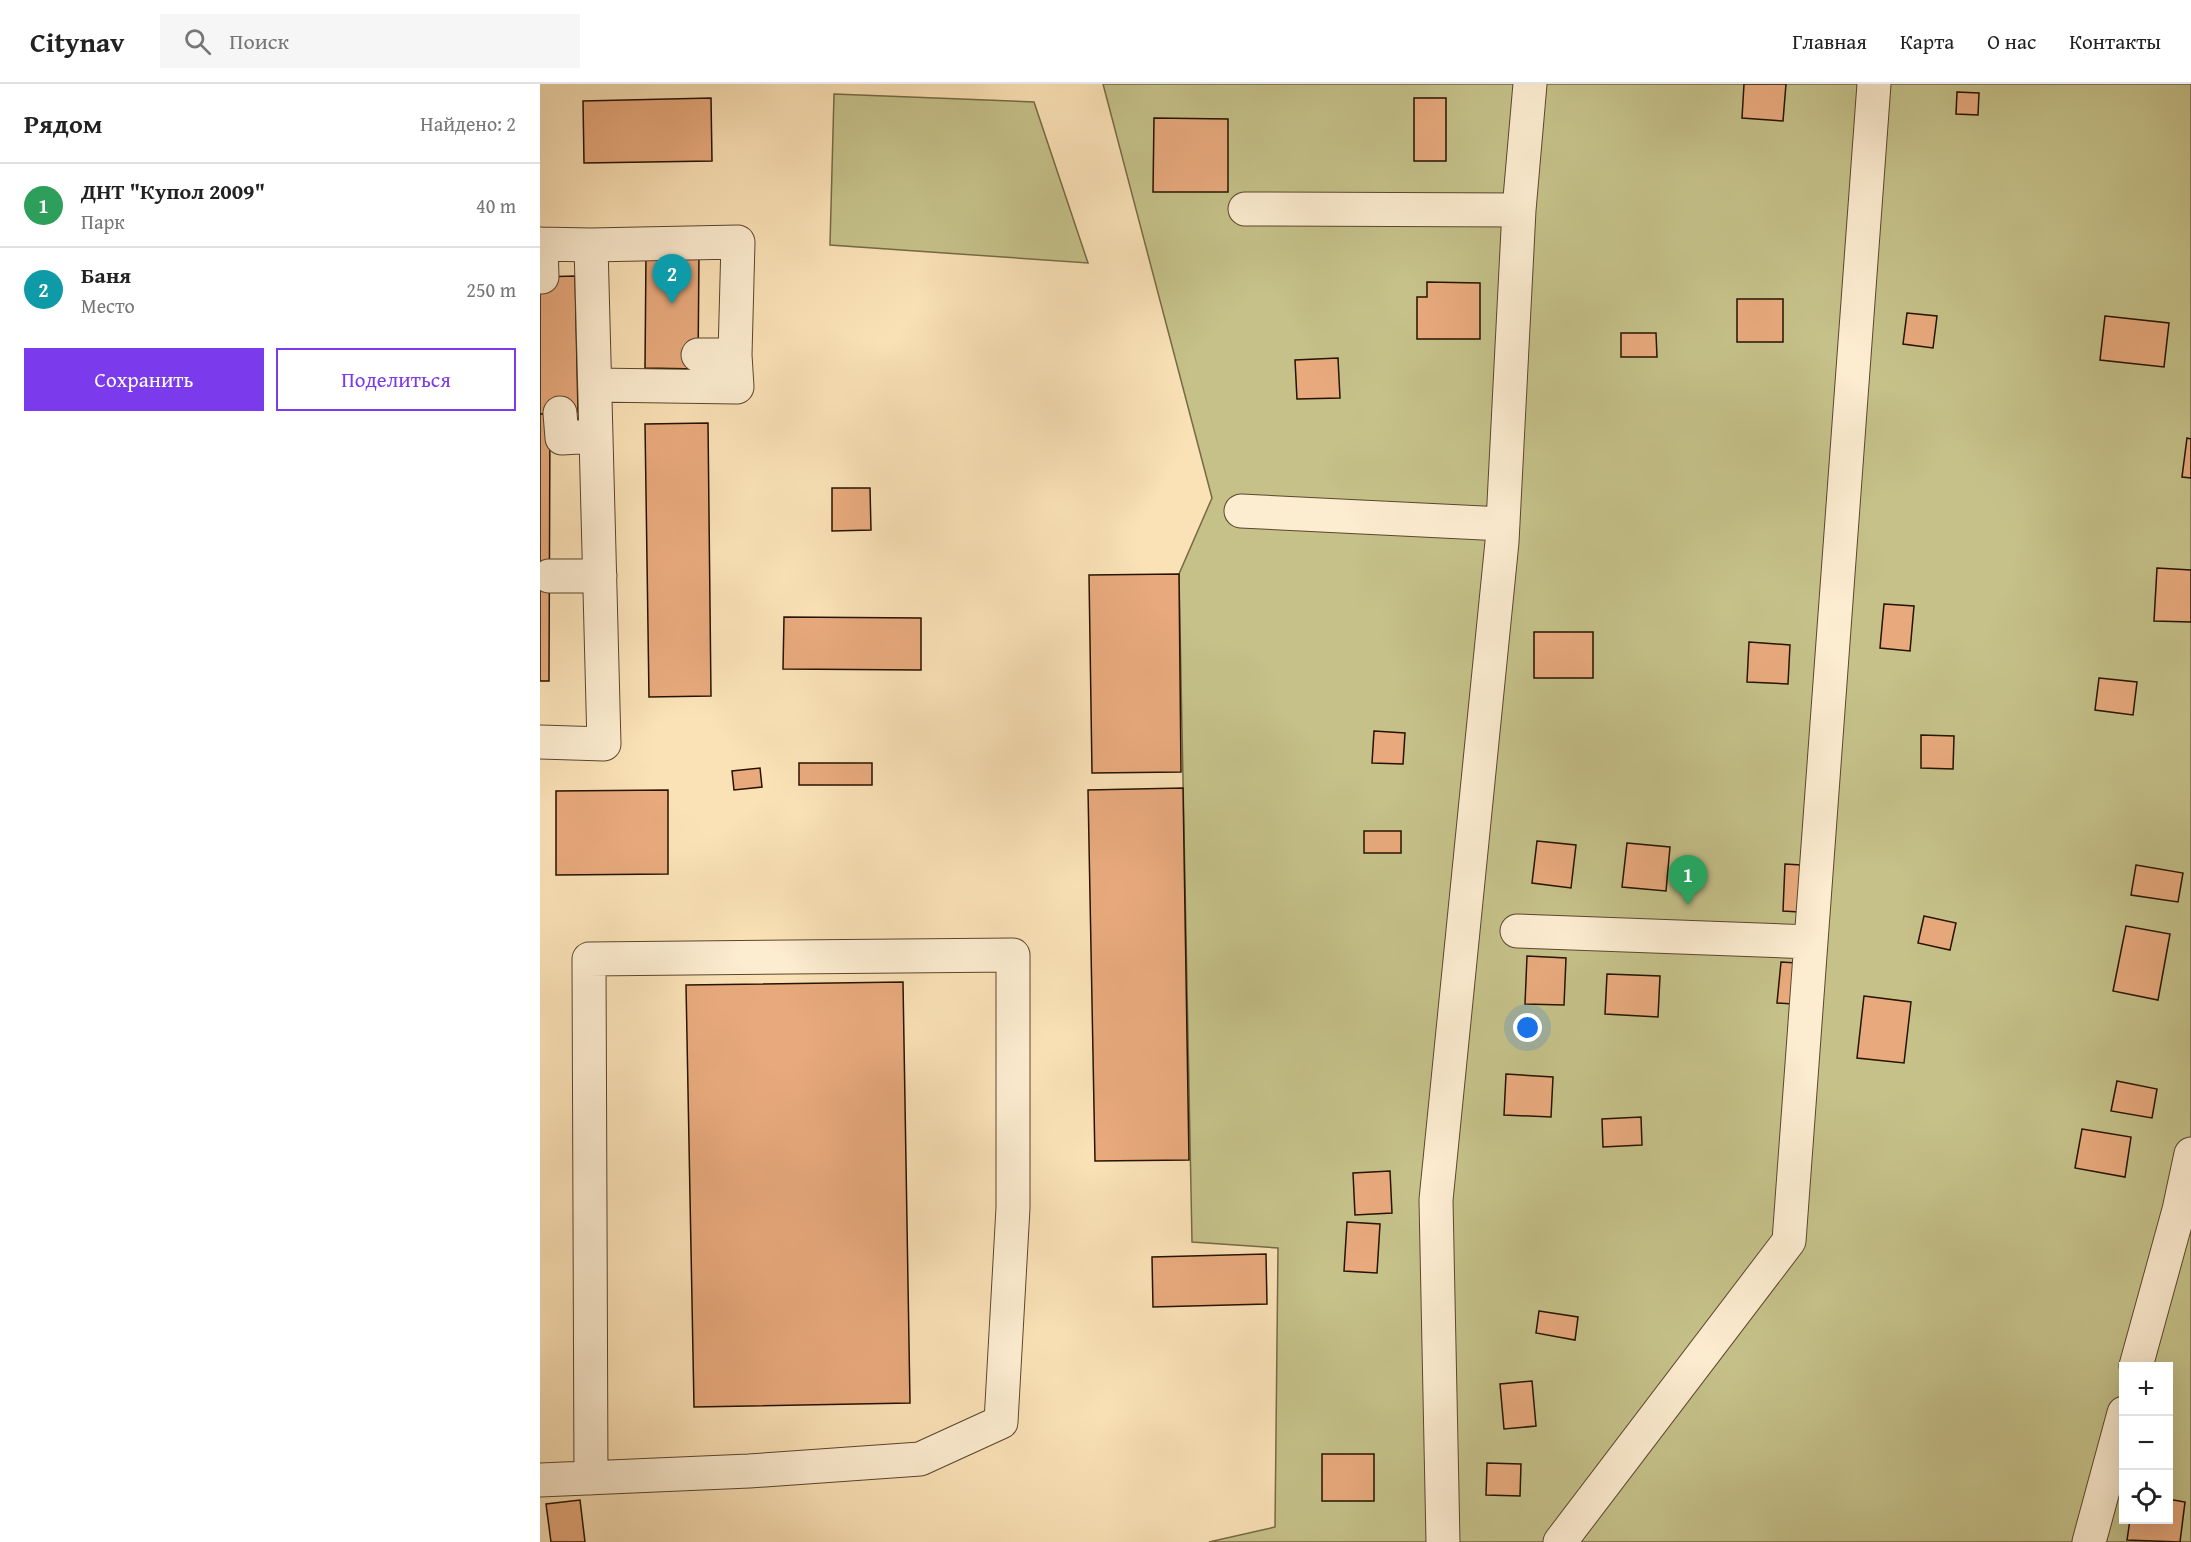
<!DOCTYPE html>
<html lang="ru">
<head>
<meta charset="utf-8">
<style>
	body { margin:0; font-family:"Gentium Book Plus",serif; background:#f6f6f6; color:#222 }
	.controls { position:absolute; right:18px; bottom:18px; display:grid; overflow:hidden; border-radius:0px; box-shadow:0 6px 24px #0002 }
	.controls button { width:54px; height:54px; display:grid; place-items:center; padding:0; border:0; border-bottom:2px solid #e0e0e0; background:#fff; color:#222; font:30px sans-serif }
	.you { position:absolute; left:988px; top:944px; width:21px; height:21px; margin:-15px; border:4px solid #fff; border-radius:50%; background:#1a73e8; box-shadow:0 0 0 9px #1a73e833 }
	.badge { display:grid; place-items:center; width:39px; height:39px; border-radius:50%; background:#7c3aed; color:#fff; font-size:20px; font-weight:700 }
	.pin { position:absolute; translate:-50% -50px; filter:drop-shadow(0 2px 3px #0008) }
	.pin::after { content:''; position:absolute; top:32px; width:21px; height:18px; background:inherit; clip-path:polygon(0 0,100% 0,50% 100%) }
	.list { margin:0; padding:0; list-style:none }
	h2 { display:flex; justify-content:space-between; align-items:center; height:78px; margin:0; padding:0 24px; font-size:26px }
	h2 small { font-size:20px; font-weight:400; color:#767676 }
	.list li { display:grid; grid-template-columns:39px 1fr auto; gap:18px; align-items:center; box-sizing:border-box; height:84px; padding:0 24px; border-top:2px solid #e0e0e0 }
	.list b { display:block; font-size:22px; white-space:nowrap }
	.list p { margin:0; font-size:20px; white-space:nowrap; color:#767676 }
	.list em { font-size:20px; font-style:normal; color:#767676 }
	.actions { display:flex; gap:12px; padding:18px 24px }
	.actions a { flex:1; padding:14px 0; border:2px solid #7c3aed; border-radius:0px; text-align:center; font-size:21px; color:#7c3aed }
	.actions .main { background:#7c3aed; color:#fff }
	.icon { flex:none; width:33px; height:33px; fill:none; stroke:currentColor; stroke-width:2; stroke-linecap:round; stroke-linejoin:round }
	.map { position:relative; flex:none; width:1651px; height:1458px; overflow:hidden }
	header { display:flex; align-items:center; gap:36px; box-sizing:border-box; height:84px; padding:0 30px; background:#fff; border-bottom:2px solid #e0e0e0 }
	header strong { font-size:28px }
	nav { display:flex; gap:33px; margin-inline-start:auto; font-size:21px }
	.search { width:420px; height:54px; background:#f6f6f6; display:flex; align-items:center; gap:15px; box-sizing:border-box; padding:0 21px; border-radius:0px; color:#767676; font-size:22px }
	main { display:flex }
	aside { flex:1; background:#fff }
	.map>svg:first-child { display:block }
	.green { fill:#c5c189; stroke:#766a45; stroke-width:1.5; fill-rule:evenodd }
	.building { fill:#e8aa7d; stroke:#261301; stroke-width:1.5 }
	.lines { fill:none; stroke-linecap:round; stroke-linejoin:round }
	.minor-casing { stroke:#5b462e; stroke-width:35 }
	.minor { stroke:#fcecd0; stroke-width:33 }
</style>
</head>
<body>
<header>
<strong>Citynav</strong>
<div class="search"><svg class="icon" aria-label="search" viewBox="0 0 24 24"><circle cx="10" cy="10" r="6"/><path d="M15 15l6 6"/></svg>Поиск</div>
<nav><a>Главная</a><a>Карта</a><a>О нас</a><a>Контакты</a></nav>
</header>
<main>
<aside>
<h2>Рядом<small>Найдено: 2</small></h2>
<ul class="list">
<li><span class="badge" style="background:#2e9e5b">1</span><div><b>ДНТ &quot;Купол 2009&quot;</b><p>Парк</p></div><em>40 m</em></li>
<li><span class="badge" style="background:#0f9aa8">2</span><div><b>Баня</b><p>Место</p></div><em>250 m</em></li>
</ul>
<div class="actions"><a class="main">Сохранить</a><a>Поделиться</a></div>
</aside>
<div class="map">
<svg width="1651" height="1458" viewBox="0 0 1651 1458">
	<rect width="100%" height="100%" fill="#fae1b6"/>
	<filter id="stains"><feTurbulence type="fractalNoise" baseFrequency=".00333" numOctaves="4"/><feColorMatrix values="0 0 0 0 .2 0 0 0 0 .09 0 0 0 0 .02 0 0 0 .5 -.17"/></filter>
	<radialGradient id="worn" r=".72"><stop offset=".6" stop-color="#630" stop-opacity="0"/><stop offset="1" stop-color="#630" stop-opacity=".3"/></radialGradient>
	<path class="green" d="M 563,0 L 1651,0 L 1651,1458 L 669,1458 L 735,1443 L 738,1164 L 652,1158 L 639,490 L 672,414 ZM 1584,1282 L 1628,1282 L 1628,1436 L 1584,1436 Z
		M 294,10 L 494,18 L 548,179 L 290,161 Z"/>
	<path class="building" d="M 1204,0 L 1246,0 L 1243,37 L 1202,34 Z
		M 1417,8 L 1439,9 L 1438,31 L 1416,30 Z
		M 171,14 L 172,77 L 44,79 L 43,17 Z
		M 874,14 L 906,14 L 906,77 L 874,77 Z
		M 614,34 L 688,35 L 688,108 L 613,108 Z
		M 106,169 L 159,169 L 158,285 L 105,284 Z
		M 35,192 L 38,328 L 0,330 L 0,193 Z
		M 887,198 L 940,199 L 940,255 L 877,255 L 877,213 L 887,213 Z
		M 1197,215 L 1243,215 L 1243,258 L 1197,258 Z
		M 1367,229 L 1397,232 L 1393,264 L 1363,260 Z
		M 1565,232 L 1629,239 L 1624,283 L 1560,276 Z
		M 1081,249 L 1116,249 L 1117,273 L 1081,273 Z
		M 798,274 L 800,314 L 757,315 L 755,276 Z
		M 0,330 L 10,330 L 9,597 L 0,597 Z
		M 168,339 L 171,612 L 109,613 L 105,340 Z
		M 1647,354 L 1651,355 L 1651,394 L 1642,393 Z
		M 292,404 L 330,404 L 331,446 L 292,447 Z
		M 1617,484 L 1651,486 L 1651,538 L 1614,537 Z
		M 639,490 L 641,688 L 552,689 L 549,491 Z
		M 1344,520 L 1374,522 L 1370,567 L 1340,564 Z
		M 244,533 L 381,534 L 381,586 L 243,585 Z
		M 994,548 L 1053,548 L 1053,594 L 994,594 Z
		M 1209,558 L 1250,561 L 1248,600 L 1207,598 Z
		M 1559,594 L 1597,598 L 1593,631 L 1555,626 Z
		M 834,647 L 865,649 L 863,680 L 832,679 Z
		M 1381,651 L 1414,652 L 1413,685 L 1381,684 Z
		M 259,679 L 332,679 L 332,701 L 259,701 Z
		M 220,684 L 222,703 L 194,706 L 192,687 Z
		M 643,704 L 649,1076 L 555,1077 L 548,706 Z
		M 128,706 L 128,790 L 16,791 L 16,707 Z
		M 824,747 L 861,747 L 861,769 L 824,769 Z
		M 997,757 L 1036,761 L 1031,804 L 992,799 Z
		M 1087,759 L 1130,763 L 1126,807 L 1082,803 Z
		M 1245,780 L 1261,781 L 1259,828 L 1243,827 Z
		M 1596,781 L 1643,789 L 1638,818 L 1591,811 Z
		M 1384,832 L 1416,839 L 1410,866 L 1378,859 Z
		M 1586,842 L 1630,850 L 1618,916 L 1573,907 Z
		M 987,872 L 1026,874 L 1024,921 L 985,920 Z
		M 1241,878 L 1257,879 L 1253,920 L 1237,919 Z
		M 1067,890 L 1120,892 L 1118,933 L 1065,930 Z
		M 363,898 L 370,1319 L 154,1323 L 146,901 Z
		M 1324,912 L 1371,918 L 1364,979 L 1317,974 Z
		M 966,990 L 1013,993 L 1011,1033 L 964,1031 Z
		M 1577,997 L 1617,1005 L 1612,1034 L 1571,1027 Z
		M 1101,1033 L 1102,1061 L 1063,1063 L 1062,1035 Z
		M 1542,1045 L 1591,1053 L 1585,1093 L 1535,1084 Z
		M 850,1087 L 852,1129 L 815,1131 L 813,1089 Z
		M 807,1138 L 840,1140 L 837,1189 L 804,1187 Z
		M 726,1170 L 727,1220 L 613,1223 L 612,1173 Z
		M 999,1227 L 1038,1233 L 1035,1256 L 996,1249 Z
		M 992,1297 L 996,1342 L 964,1345 L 960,1300 Z
		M 782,1370 L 834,1370 L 834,1417 L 782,1417 Z
		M 947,1379 L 981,1380 L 980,1412 L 946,1411 Z
		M 1628,1415 L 1645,1418 L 1640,1458 L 1587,1456 L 1590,1436 L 1628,1436 Z
		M 40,1416 L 45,1458 L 11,1458 L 6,1420 Z"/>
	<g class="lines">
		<defs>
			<path id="minor" d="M 705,125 L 979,126
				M 0,160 L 51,161 L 64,660 L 0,658
				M 1,160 L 2,193
				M 51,161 L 198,158 L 195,271 L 197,303 L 55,301
				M 158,271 L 195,271
				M 20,329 L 22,354 L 56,352
				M 701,427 L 963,440
				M 9,492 L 60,492
				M 977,847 L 1271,858
				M 1596,1282 L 1639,1126 L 1651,1070
				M 0,1396 L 209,1387 L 380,1375 L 461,1338 L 473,1124 L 473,871 L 49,875 L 51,1394
				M 903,1458 L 896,1116 L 962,458 L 979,126 L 990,0
				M 1020,1458 L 1249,1157 L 1334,0
				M 1549,1458 L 1584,1329"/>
		</defs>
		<use href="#minor" class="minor-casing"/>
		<use href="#minor" class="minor"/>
	</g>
	<rect width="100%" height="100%" filter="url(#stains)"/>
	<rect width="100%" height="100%" fill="url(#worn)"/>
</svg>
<div class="controls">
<button>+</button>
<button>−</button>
<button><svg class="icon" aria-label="locate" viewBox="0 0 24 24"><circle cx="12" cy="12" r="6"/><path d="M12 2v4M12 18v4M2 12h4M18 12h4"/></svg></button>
</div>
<div class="you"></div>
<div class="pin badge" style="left:1148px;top:821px;background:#2e9e5b">1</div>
<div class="pin badge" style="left:132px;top:220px;background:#0f9aa8">2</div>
</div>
</main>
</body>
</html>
